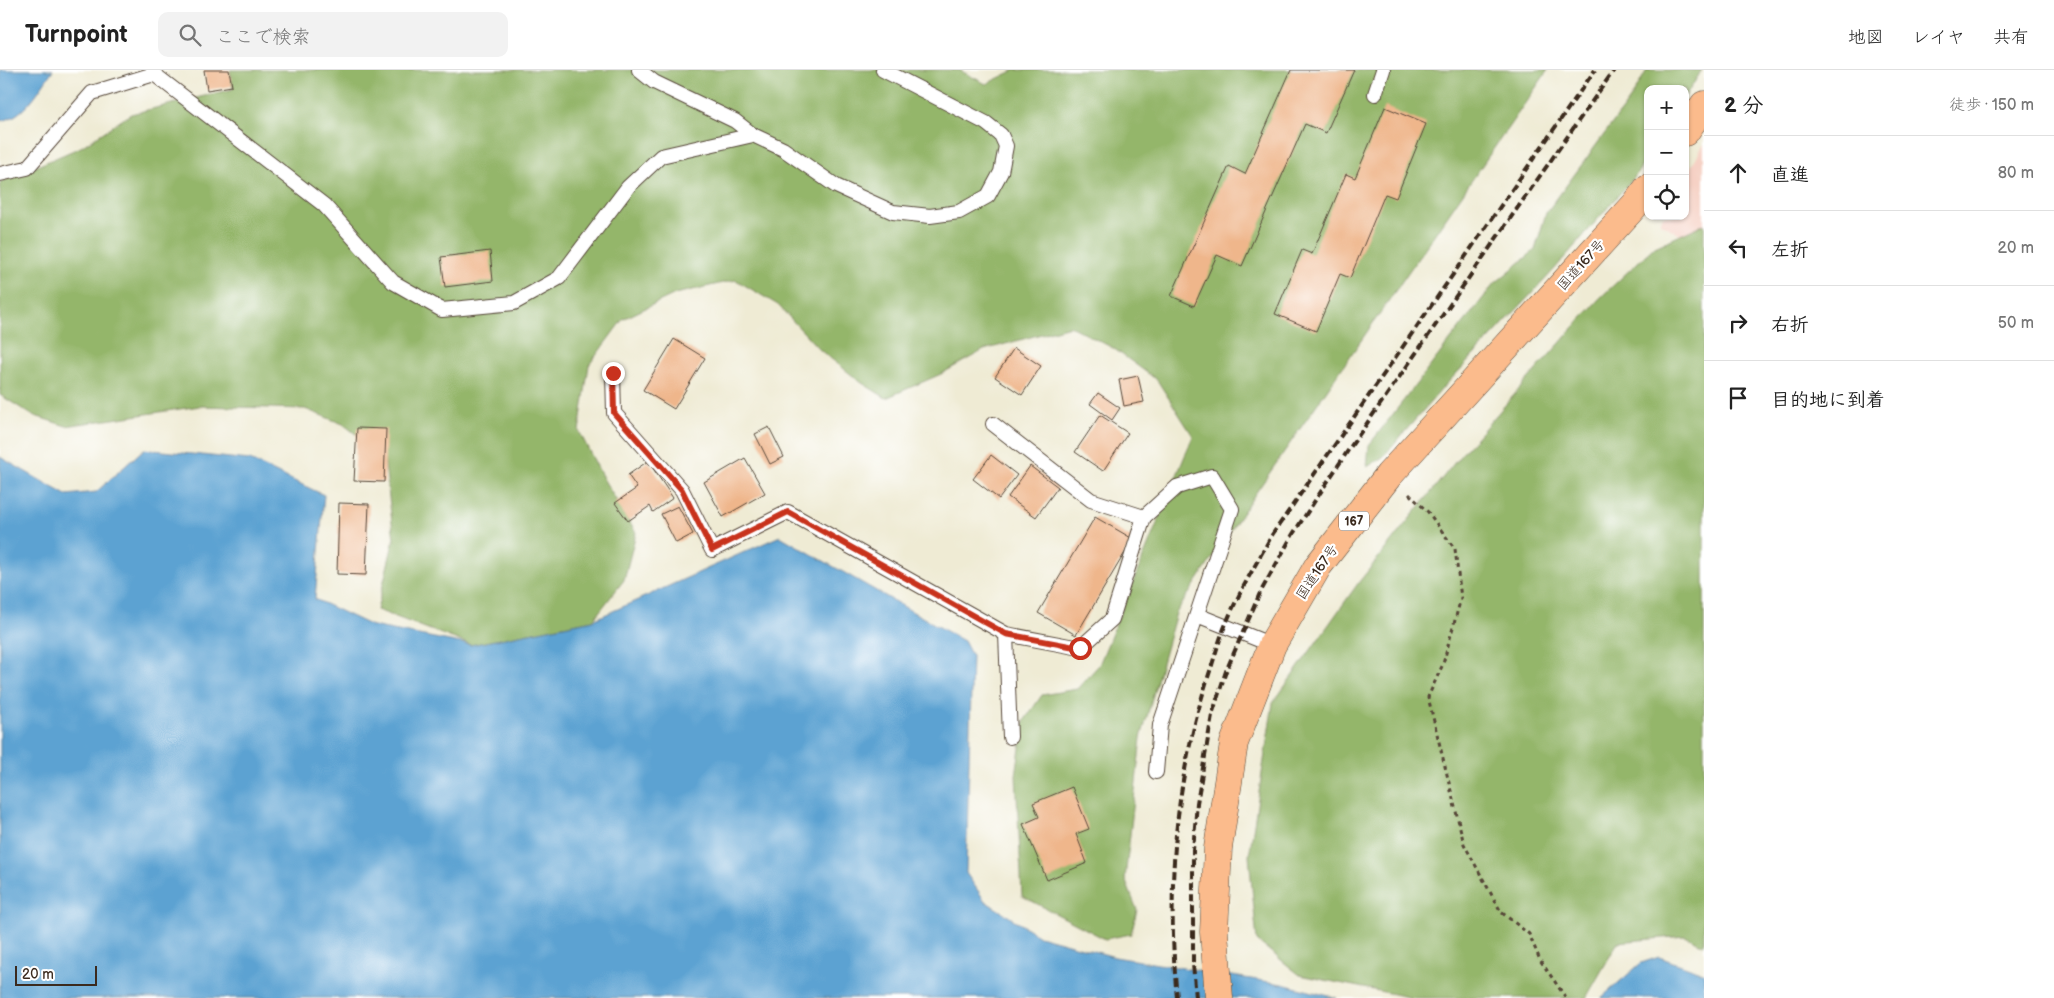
<!DOCTYPE html>
<html lang="ja">
<head>
<meta charset="utf-8">
<style>
	body { margin:0; font-family:"Balsamiq Sans","Klee One",sans-serif; background:#f2f2f2; color:#222 }
	.controls { position:absolute; right:15px; top:15px; display:grid; overflow:hidden; border-radius:10px; box-shadow:0 1px 4px #0004 }
	.controls button { width:45px; height:45px; display:grid; place-items:center; padding:0; border:0; border-bottom:1px solid #e0e0e0; background:#fff; color:#222; font:25px sans-serif }
	.scale { position:absolute; left:15px; bottom:12px; width:82px; box-sizing:border-box; padding-left:5px; border:2px solid #3b2a1e; border-top:0; font-size:14px; line-height:18px; white-space:nowrap; color:#3b2a1e; -webkit-text-stroke:4px #fff; paint-order:stroke }
	.stop { position:absolute; width:15px; height:15px; margin:-11px; border:4px solid #c8321e; border-radius:50%; background:#fff }
	.stop.end { background:#c8321e; border-color:#fff; box-shadow:0 1px 5px #0008 }
	.list { margin:0; padding:0; list-style:none }
	h2 { display:flex; justify-content:space-between; align-items:center; height:65px; margin:0; padding:0 20px; font-size:21px }
	h2 small { font-size:16px; font-weight:400; color:#767676 }
	.list li { display:grid; grid-template-columns:32px 1fr auto; gap:15px; align-items:center; box-sizing:border-box; height:75px; padding:0 20px; border-top:1px solid #e0e0e0 }
	.list b { display:block; font-size:19px; white-space:nowrap }
	.list em { font-size:16px; font-style:normal; color:#767676 }
	.icon { flex:none; width:28px; height:28px; fill:none; stroke:currentColor; stroke-width:2; stroke-linecap:round; stroke-linejoin:round }
	.map { position:relative; flex:none; width:1704px; height:928px; overflow:hidden }
	header { display:flex; align-items:center; gap:30px; box-sizing:border-box; height:70px; padding:0 25px; background:#fff; border-bottom:1px solid #e0e0e0 }
	header strong { font-size:24px }
	nav { display:flex; gap:28px; margin-inline-start:auto; font-size:18px }
	.search { width:350px; height:45px; background:#f2f2f2; display:flex; align-items:center; gap:12px; box-sizing:border-box; padding:0 18px; border-radius:10px; color:#767676; font-size:19px }
	main { display:flex }
	aside { flex:1; background:#fff }
	.map>svg:first-child { display:block }
	.built { fill:#f6d1c5 }
	.forest { fill:#94b66a; stroke:#687044 }
	.water { fill:#5ca2d2; stroke:#4c6678 }
	.building { fill:#efb68b }
	.lines { fill:none; stroke-linecap:round; stroke-linejoin:round }
	.lane-casing { stroke:#564739; stroke-width:16 }
	.highway-casing { stroke:#564739; stroke-width:29 }
	.path { stroke:#564739; stroke-width:3; stroke-dasharray:4 4; stroke-linecap:butt }
	.lane { stroke:#fff; stroke-width:14 }
	.highway { stroke:#fbbb8c; stroke-width:28 }
	.rail { stroke:#3b2a1e; stroke-width:4; stroke-dasharray:8 4; stroke-linecap:butt }
	.route { stroke:#c8321e; stroke-width:6 }
	.labels { text-anchor:middle; dominant-baseline:central; stroke-width:4.5; stroke-linejoin:round; paint-order:stroke }
	.shield { fill:#fff; stroke:#766a62; stroke-width:1 }
	.shield-label { font-size:12px; font-weight:bold; fill:#3b2a1e }
	.street-label { font-size:14px; fill:#3b2a1e; stroke:#fff }
</style>
</head>
<body>
<header>
<strong>Turnpoint</strong>
<div class="search"><svg class="icon" aria-label="search" viewBox="0 0 24 24"><circle cx="10" cy="10" r="6"/><path d="M15 15l6 6"/></svg>ここで検索</div>
<nav><a>地図</a><a>レイヤ</a><a>共有</a></nav>
</header>
<main>
<div class="map">
<svg width="1704" height="928" viewBox="0 0 1704 928">
	<rect width="100%" height="100%" fill="#fff"/>
	<filter id="ink" filterUnits="userSpaceOnUse"><feTurbulence type="fractalNoise" baseFrequency=".02" numOctaves="2"/><feDisplacementMap in="SourceGraphic" scale="10" xChannelSelector="R" yChannelSelector="G"/><feConvolveMatrix kernelMatrix="1 2 1 2 8 2 1 2 1" color-interpolation-filters="sRGB"/></filter>
	<filter id="wash" filterUnits="userSpaceOnUse"><feTurbulence type="fractalNoise" baseFrequency=".0096" numOctaves="4" result="noise"/><feDisplacementMap in="SourceGraphic" scale="20" xChannelSelector="R" yChannelSelector="G"/><feGaussianBlur stdDeviation="1.12" result="paint"/><feColorMatrix in="noise" values="0 0 0 0 0 0 0 0 0 0 0 0 0 0 0 0 0 1.4 0 .05"/><feComposite in="paint" operator="in"/></filter>
	<g filter="url(#wash)">
		<rect width="100%" height="100%" fill="#efebd4"/>
		<path class="built" d="M 1704,74 L 1704,179 L 1660,153 L 1663,146 L 1685,146 L 1685,107 Z"/>
		<path class="forest" d="M 230,0 L 959,0 L 986,14 L 1015,0 L 1548,0 L 1255,424 L 1176,543 L 1141,668 L 1125,809 L 1137,840 L 1131,864 L 1105,869 L 1022,826 L 1016,705 L 1024,651 L 1042,625 L 1077,619 L 1099,595 L 1193,366 L 1157,310 L 1113,278 L 1070,256 L 984,280 L 941,304 L 886,328 L 862,313 L 820,280 L 778,235 L 736,210 L 675,224 L 623,249 L 589,295 L 579,361 L 604,410 L 636,463 L 624,510 L 593,550 L 471,575 L 377,540 L 394,469 L 384,386 L 343,354 L 305,339 L 200,336 L 66,356 L 32,345 L 0,325 L 0,112 L 81,77 L 131,44 L 233,19 Z
			M 1647,0 L 1702,0 L 1685,27 L 1685,19 L 1648,19 L 1648,86 L 1636,105 L 1553,201 L 1441,320 L 1383,387 L 1367,397 L 1369,375 L 1494,214 L 1535,180 L 1546,143 L 1631,28 Z
			M 1704,154 L 1704,875 L 1685,866 L 1618,872 L 1586,928 L 1413,928 L 1300,905 L 1257,871 L 1249,786 L 1273,633 L 1359,512 L 1460,386 L 1599,229 L 1653,178 Z"/>
		<path class="water" d="M 0,0 L 53,0 C 40,18 25,48 0,51 Z
			M 144,379 L 250,390 L 324,425 L 315,529 L 372,556 L 471,575 L 593,550 L 780,466 L 964,571 L 972,586 L 966,803 L 985,831 L 1039,866 L 1115,887 L 1282,914 L 1337,928 L 0,928 L 0,387 L 66,425 L 96,422 Z
			M 1659,887 L 1704,903 L 1704,928 L 1601,928 L 1641,893 Z"/>
		<g id="blocks">
			<path class="building" d="M 204,0 L 229,0 L 232,16 L 207,20 Z
				M 1291,0 L 1354,0 L 1326,63 L 1305,54 L 1242,196 L 1217,185 L 1194,236 L 1171,226 L 1229,96 L 1245,104 Z
				M 1385,37 L 1426,54 L 1396,128 L 1385,124 L 1350,208 L 1340,204 L 1316,261 L 1275,244 L 1302,180 L 1312,184 L 1346,104 L 1355,108 Z
				M 490,181 L 493,211 L 445,217 L 441,187 Z
				M 674,269 L 705,288 L 674,339 L 643,320 Z
				M 1014,278 L 1041,296 L 1022,325 L 995,307 Z
				M 1138,306 L 1144,332 L 1124,336 L 1119,310 Z
				M 1098,323 L 1120,338 L 1112,350 L 1090,334 Z
				M 1100,345 L 1128,363 L 1103,401 L 1075,382 Z
				M 769,357 L 784,387 L 770,394 L 755,364 Z
				M 357,358 L 386,359 L 384,412 L 354,411 Z
				M 991,385 L 1017,405 L 999,429 L 973,409 Z
				M 745,388 L 765,423 L 723,447 L 704,412 Z
				M 648,391 L 673,428 L 653,442 L 650,436 L 628,451 L 615,433 L 637,418 L 628,405 Z
				M 1030,396 L 1058,417 L 1036,447 L 1008,427 Z
				M 339,433 L 369,434 L 366,505 L 337,504 Z
				M 678,436 L 693,464 L 676,473 L 661,444 Z
				M 1095,447 L 1133,469 L 1076,565 L 1038,543 Z
				M 1072,717 L 1089,759 L 1076,764 L 1087,793 L 1047,810 L 1023,754 L 1039,747 L 1033,733 Z"/>
		</g>
	</g>
	<g filter="url(#ink)">
		<use href="#blocks" fill-opacity="0" stroke="#564739" stroke-width="1"/>
		<g class="lines">
			<defs>
				<path id="lane" d="M 639,0 L 654,12 L 735,51 L 753,65 L 783,79 L 836,116 L 893,142 L 930,146 L 959,142 L 988,126 L 1001,102 L 1006,76 L 1001,65 L 986,53 L 883,0
					M 1375,24 L 1383,0
					M 0,104 L 27,98 L 92,23 L 154,4 L 324,135 L 393,212 L 442,240 L 514,233 L 559,208 L 628,117 L 661,86 L 753,65
					M 613,303 L 614,343 L 682,420 L 712,480 L 788,442 L 1006,564 L 1080,578 L 1112,549 L 1144,447 L 1177,417 L 1212,406 L 1232,439 L 1160,655 L 1156,702
					M 993,354 L 1091,430 L 1144,447
					M 1197,545 L 1272,575
					M 1006,564 L 1010,667"/>
				<path id="highway" d="M 1685,62 L 1704,35
					M 1219,928 L 1214,862 L 1218,778 L 1234,673 L 1272,575 L 1318,496 L 1389,405 L 1636,134 L 1648,118"/>
			</defs>
			<use href="#lane" class="lane-casing"/>
			<use href="#highway" class="highway-casing"/>
			<path class="path" d="M 1409,424 L 1428,442 L 1455,479 L 1461,528 L 1443,594 L 1428,627 L 1464,774 L 1501,842 L 1529,864 L 1540,890 L 1566,928"/>
			<use href="#lane" class="lane"/>
			<use href="#highway" class="highway"/>
			<path class="rail" d="M 1177,928 C 1166,813 1175,705 1212,595 C 1216,582 1220,568 1225,556 C 1238,524 1256,494 1272,465 L 1595,0
				M 1196,928 L 1193,894 L 1193,780 L 1197,733 L 1212,645 L 1226,601 L 1260,523 L 1293,464 L 1349,379 L 1614,0"/>
		</g>
	</g>
	<g class="lines" filter="url(#ink)">
		<path class="route" d="M 613,303 L 614,343 L 682,420 L 712,480 L 788,442 L 1006,564 L 1080,578"/>
	</g>
	<g class="labels">
		<rect class="shield" x="1339" y="441.5" width="30" height="19" rx="4"/>
		<g class="shield-label">
			<text x="1354" y="451">167</text>
		</g>
		<g class="street-label">
			<text transform="translate(1581 195) rotate(-48)">国道167号</text>
			<text transform="translate(1317 502) rotate(-56)">国道167号</text>
		</g>
	</g>
</svg>
<div class="controls">
<button>+</button>
<button>−</button>
<button><svg class="icon" aria-label="locate" viewBox="0 0 24 24"><circle cx="12" cy="12" r="6"/><path d="M12 2v4M12 18v4M2 12h4M18 12h4"/></svg></button>
</div>
<div class="scale">20 m</div>
<div class="stop" style="left:1080px;top:578px"></div>
<div class="stop end" style="left:613px;top:303px"></div>
</div>
<aside>
<h2>2 分<small>徒歩 · 150 m</small></h2>
<ul class="list">
<li><svg class="icon" aria-label="ahead" viewBox="0 0 24 24"><path d="M12 20V5M6 11l6-6 6 6"/></svg><div><b>直進</b></div><em>80 m</em></li>
<li><svg class="icon" aria-label="left" viewBox="0 0 24 24"><path d="M17 20v-9H6M10 6l-5 5 5 5"/></svg><div><b>左折</b></div><em>20 m</em></li>
<li><svg class="icon" aria-label="right" viewBox="0 0 24 24"><path d="M7 20v-9h11M14 6l5 5-5 5"/></svg><div><b>右折</b></div><em>50 m</em></li>
<li><svg class="icon" aria-label="arrive" viewBox="0 0 24 24"><path d="M6 21V4h12l-3 4 3 4H6"/></svg><div><b>目的地に到着</b></div></li>
</ul>
</aside>
</main>
</body>
</html>
